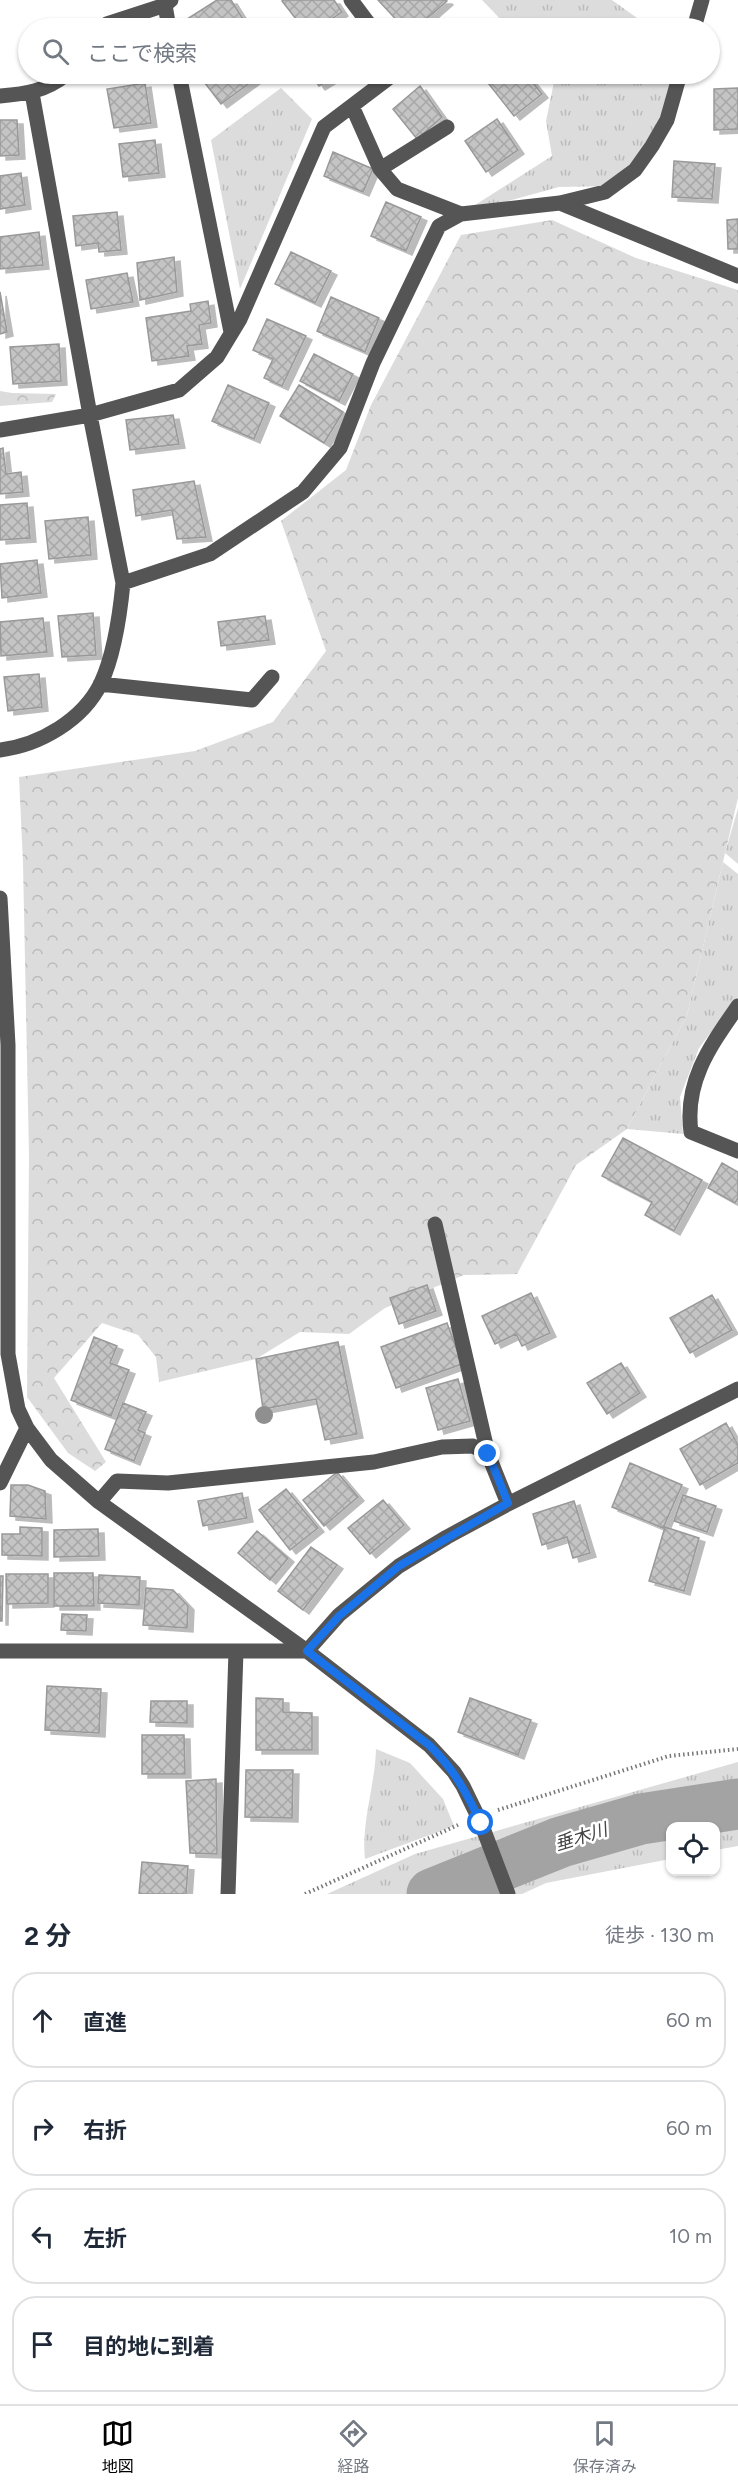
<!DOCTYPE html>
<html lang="ja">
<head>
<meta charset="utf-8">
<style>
	body { margin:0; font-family:Figtree,"Noto Sans JP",sans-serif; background:#f2f2f3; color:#1f2937 }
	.controls { position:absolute; right:18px; bottom:18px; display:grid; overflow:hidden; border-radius:12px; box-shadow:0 2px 4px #0004 }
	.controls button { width:54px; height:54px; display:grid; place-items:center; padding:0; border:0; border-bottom:2px solid #e0e1e3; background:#fff; color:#1f2937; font:30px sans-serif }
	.stop { position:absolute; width:18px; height:18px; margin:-14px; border:4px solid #1a73e8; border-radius:50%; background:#fff }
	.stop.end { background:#1a73e8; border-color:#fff; box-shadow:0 2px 6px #0008 }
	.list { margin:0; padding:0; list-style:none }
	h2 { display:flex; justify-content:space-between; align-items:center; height:78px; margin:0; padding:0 24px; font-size:26px }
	h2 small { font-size:20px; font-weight:400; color:#747a83 }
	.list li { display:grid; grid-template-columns:39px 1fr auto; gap:18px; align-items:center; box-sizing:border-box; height:96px; margin:0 12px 12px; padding:0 12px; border:2px solid #e0e1e3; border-radius:24px }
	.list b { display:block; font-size:22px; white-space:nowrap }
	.list em { font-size:20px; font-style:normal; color:#747a83 }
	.icon { flex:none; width:33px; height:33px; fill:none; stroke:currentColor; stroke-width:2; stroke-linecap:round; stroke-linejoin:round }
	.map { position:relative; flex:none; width:738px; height:1894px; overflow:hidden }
	.search { position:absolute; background:#fff; box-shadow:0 2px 4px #0004; left:18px; right:18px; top:18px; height:66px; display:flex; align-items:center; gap:15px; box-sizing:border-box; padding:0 21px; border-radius:33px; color:#747a83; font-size:22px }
	.sheet { height:510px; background:#fff }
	nav { display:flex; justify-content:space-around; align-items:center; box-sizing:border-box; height:84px; border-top:2px solid #e0e1e3; background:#fff; font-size:16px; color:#747a83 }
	nav a { display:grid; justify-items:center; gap:3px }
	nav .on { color:#000 }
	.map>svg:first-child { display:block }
	.grass { fill:url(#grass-tufts) }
	.forest { fill:url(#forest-crowns) }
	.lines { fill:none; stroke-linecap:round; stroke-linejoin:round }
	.river { stroke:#a3a3a3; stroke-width:51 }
	.building { fill:url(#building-cross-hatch); stroke:#999; stroke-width:1.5; filter:url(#shadow) }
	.path { stroke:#777; stroke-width:4; stroke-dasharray:1.5 3; stroke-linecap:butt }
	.minor { stroke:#555; stroke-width:15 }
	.tree { fill:#8f8f8f }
	.route { stroke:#1a73e8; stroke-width:8 }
	.labels { text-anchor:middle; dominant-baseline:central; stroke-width:5; stroke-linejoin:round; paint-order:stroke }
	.water-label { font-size:18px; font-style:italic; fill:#444; stroke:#fff }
</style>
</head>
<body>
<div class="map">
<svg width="738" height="1894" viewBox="0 0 738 1894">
	<defs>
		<pattern id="grass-tufts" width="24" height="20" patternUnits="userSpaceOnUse" patternTransform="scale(1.5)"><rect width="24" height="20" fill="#dcdcdc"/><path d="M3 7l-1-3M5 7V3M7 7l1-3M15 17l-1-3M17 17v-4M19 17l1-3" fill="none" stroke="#bbb"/></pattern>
		<pattern id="forest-crowns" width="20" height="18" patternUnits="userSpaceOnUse" patternTransform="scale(1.5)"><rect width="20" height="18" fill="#dcdcdc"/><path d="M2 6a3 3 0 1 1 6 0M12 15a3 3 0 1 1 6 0" fill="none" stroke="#bbb"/></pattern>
		<pattern id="building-cross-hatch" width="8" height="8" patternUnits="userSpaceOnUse" patternTransform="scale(1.5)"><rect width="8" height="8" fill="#c4c4c4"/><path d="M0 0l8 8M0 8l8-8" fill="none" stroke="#a7a7a7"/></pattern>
		<filter id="shadow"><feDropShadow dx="6" dy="4" stdDeviation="0" flood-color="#0004"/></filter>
	</defs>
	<rect width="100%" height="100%" fill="#fff"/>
	<path class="grass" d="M 482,0 L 612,0 L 651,28 L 509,28 Z
		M 551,74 L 679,74 L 659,134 L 613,186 L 559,187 L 461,214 L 552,156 L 546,121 L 555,77 Z
		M 281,88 L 312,119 L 240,289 L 211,140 Z
		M 738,808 L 738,864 L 725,853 Z
		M 723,862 L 738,874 L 738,997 L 699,1048 L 680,1097 L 683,1134 L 627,1129 L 687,1015 Z
		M 376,1749 L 410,1763 L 443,1799 L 454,1826 L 365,1859 C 361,1823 375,1786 376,1749 Z
		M 738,1762 L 738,1846 L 716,1850 L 716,1826 L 670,1826 L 670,1859 L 546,1883 L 522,1894 L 327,1894 L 415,1854 Z"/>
	<path class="forest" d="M 552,220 L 636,258 L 738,290 L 738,798 L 687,1015 L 627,1129 L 576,1165 L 517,1274 L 464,1275 L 385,1308 L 349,1334 L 300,1332 L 256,1359 L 159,1382 L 156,1357 L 138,1335 L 102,1323 L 54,1378 L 106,1462 L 95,1471 L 68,1453 L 27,1397 L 29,1155 L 23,863 L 19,777 L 195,751 L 273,722 L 326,651 L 281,521 L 346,470 L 371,405 L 461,235 Z
		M 0,391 L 12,393 L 56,394 L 52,402 L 0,406 Z"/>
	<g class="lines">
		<path class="river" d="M 432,1894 L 561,1842 L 641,1819 L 738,1804"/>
	</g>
	<path class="building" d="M 217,0 L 231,0 L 248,27 L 189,28 L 184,21 Z
		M 284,0 L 334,0 L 342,12 L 318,28 L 303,28 L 282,1 Z
		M 378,0 L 446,0 L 447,1 L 416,28 L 404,28 Z
		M 198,74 L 262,74 L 221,104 Z
		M 311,74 L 339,74 L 319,86 Z
		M 481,74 L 526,74 L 542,94 L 514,116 Z
		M 145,83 L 151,123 L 114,128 L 107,89 Z
		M 420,86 L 442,117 L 417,139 L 393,109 Z
		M 738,88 L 738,129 L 714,130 L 714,89 Z
		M 497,119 L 518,150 L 486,172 L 465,141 Z
		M 0,120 L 17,120 L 19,155 L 0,156 Z
		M 155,140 L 159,173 L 123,177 L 119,144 Z
		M 333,152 L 373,169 L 363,192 L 324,176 Z
		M 674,161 L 715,164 L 712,199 L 672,197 Z
		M 21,173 L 25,205 L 0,209 L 0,176 Z
		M 386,202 L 421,217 L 406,251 L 371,236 Z
		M 117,212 L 121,250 L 99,252 L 98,243 L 76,246 L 73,216 Z
		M 738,219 L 738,249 L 728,249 L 727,220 Z
		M 39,232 L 43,265 L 0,269 L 0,237 Z
		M 291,252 L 331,271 L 315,303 L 275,284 Z
		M 174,257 L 177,292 L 140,300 L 137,263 Z
		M 127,273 L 133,302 L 91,309 L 86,280 Z
		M 0,292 L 7,332 L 0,334 Z
		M 331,297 L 379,318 L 365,352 L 317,331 Z
		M 208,301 L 211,323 L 199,325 L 202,344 L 187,346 L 189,356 L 152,361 L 146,318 L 191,311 L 190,304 Z
		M 267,319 L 306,336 L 282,386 L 264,378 L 273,359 L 253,350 Z
		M 59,344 L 61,381 L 13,384 L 10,347 Z
		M 314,354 L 353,374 L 339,401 L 300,381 Z
		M 228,385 L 269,403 L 254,439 L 212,421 Z
		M 299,385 L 343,412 L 324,443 L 280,416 Z
		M 173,415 L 179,444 L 130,450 L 126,420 Z
		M 3,448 L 6,474 L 21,472 L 23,492 L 0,494 L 0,449 Z
		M 194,481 L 206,537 L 177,539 L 172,510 L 136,516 L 133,490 Z
		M 27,503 L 30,538 L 0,540 L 0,505 Z
		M 88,517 L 91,555 L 49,559 L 45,521 Z
		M 37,560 L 41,593 L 2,598 L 0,564 Z
		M 93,613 L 96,655 L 62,657 L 58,616 Z
		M 265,616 L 269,640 L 221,646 L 218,622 Z
		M 43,618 L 47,652 L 1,656 L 0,622 Z
		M 39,674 L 42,707 L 8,711 L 4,677 Z
		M 623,1138 L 702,1180 L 674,1231 L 645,1215 L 652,1202 L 602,1176 Z
		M 722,1163 L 738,1172 L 738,1198 L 735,1203 L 708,1188 Z
		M 427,1285 L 436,1311 L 399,1324 L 390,1298 Z
		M 531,1293 L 550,1333 L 522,1346 L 516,1334 L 495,1344 L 482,1316 Z
		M 712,1295 L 732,1330 L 690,1353 L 670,1318 Z
		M 447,1323 L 462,1364 L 396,1388 L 381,1347 Z
		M 94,1337 L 117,1346 L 110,1363 L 129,1370 L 111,1416 L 71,1400 Z
		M 338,1342 L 357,1434 L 325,1440 L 316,1399 L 263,1409 L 256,1359 Z
		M 621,1363 L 640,1393 L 607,1414 L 587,1383 Z
		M 458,1379 L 470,1421 L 438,1430 L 426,1388 Z
		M 123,1403 L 146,1412 L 138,1430 L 145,1433 L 134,1461 L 105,1449 Z
		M 726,1423 L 738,1445 L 738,1463 L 700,1485 L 680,1449 Z
		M 630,1463 L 682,1485 L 663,1528 L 612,1507 Z
		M 337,1472 L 358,1497 L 324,1526 L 303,1500 Z
		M 11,1485 L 28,1485 L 45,1491 L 46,1519 L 10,1516 Z
		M 286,1489 L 318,1528 L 290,1550 L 259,1510 Z
		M 242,1493 L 247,1518 L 203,1526 L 198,1501 Z
		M 683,1495 L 716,1506 L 707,1532 L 674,1521 Z
		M 383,1500 L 404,1525 L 370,1554 L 348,1528 Z
		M 574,1501 L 590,1553 L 573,1558 L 567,1537 L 542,1545 L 533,1514 Z
		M 20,1527 L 42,1528 L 42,1556 L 2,1555 L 2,1534 L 20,1534 Z
		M 665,1527 L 699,1538 L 684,1591 L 649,1581 Z
		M 98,1529 L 99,1556 L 54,1557 L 54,1530 Z
		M 257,1531 L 288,1558 L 270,1580 L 238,1553 Z
		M 311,1547 L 337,1565 L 303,1610 L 278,1591 Z
		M 54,1573 L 93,1573 L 94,1606 L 54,1606 Z
		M 6,1574 L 48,1574 L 48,1603 L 7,1604 Z
		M 99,1575 L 140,1577 L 139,1605 L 98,1603 Z
		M 0,1576 L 3,1576 L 2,1621 L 0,1621 Z
		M 146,1588 L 173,1590 L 188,1606 L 187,1628 L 143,1625 Z
		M 62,1614 L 87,1615 L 86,1631 L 61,1630 Z
		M 47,1686 L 101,1689 L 99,1733 L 45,1730 Z
		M 256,1698 L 283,1699 L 283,1712 L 312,1713 L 312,1750 L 256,1750 Z
		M 470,1698 L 531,1720 L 518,1755 L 458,1732 Z
		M 151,1701 L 187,1701 L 187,1723 L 150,1722 Z
		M 142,1735 L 184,1735 L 185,1774 L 142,1774 Z
		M 246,1770 L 293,1770 L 292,1818 L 245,1817 Z
		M 216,1779 L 217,1854 L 190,1853 L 186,1781 Z
		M 142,1862 L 188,1866 L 186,1894 L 139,1894 Z"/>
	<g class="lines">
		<path class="path" d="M 498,1810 L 669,1756 L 738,1749
			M 305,1894 L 458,1825"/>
		<path class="minor" d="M 351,0 L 372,28
			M 165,5 L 169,28
			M 102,28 L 107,24 L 165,5 L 171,0
			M 694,28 L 702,0
			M 179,74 L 231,332
			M 0,96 C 26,94 46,91 67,74
			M 352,106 L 380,169 L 397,189 L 461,214
			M 380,169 L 447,127
			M 560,203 L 738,276
			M 0,430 L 90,415 L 179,390 L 217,357 L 240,319 L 324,127 L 394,74
			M 123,583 L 210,554 L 303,492 L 340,448 L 373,363 L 439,226 L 461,214 L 560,203 L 605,192 L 635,170 L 652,146 L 667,120 L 680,74
			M 100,684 L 252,700 L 272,677
			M 0,750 C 40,745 83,720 101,683 C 114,655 120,614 123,583 L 90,415 L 32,93
			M 0,898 L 8,1045 L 8,1354 L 18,1409 L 27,1428 L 51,1460 L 99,1502 L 307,1651 L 429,1745 L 454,1772 L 463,1786 L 481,1823 L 508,1894
			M 738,1006 C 711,1045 684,1081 691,1132 L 738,1151
			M 435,1224 L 488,1454
			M 0,1483 L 27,1428
			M 99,1502 L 117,1481 L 168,1483 L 374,1462 L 442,1447 L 473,1446 L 488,1454 L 508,1504
			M 0,1651 L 307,1651 L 339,1615 L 399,1566 L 447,1537 L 508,1504 L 738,1389
			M 228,1894 L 236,1651"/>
	</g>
	<circle class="tree" cx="264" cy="1415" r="9"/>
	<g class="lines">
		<path class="route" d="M 481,1823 C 466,1792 454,1769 429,1745 L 307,1651 L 339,1616 L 399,1566 L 508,1503 L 488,1454"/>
	</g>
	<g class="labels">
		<g class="water-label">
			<text transform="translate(581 1837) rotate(-17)">垂木川</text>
		</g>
	</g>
</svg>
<div class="controls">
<button><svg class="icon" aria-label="locate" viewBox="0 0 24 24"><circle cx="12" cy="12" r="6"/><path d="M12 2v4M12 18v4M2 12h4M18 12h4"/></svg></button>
</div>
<div class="stop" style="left:481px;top:1823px"></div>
<div class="stop end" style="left:488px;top:1454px"></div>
<div class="search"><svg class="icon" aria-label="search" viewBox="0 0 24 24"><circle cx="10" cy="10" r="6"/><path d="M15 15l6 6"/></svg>ここで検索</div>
</div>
<section class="sheet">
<h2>2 分<small>徒歩 · 130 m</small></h2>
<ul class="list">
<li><svg class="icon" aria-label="ahead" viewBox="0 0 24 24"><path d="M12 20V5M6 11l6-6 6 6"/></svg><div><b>直進</b></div><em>60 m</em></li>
<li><svg class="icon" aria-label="right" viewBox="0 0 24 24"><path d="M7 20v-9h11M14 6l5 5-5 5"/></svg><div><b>右折</b></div><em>60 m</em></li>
<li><svg class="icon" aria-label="left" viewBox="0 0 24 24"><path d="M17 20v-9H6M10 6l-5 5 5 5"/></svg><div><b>左折</b></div><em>10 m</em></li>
<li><svg class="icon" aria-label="arrive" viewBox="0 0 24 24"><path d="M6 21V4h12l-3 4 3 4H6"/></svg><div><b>目的地に到着</b></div></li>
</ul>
</section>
<nav>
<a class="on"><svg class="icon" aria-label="map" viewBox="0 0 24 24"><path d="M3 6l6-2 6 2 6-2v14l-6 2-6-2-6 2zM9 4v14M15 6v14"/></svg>地図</a>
<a><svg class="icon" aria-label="directions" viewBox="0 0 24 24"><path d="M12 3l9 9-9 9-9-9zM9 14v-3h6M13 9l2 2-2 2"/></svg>経路</a>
<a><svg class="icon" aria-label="saved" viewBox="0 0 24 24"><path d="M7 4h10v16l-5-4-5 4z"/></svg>保存済み</a>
</nav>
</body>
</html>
